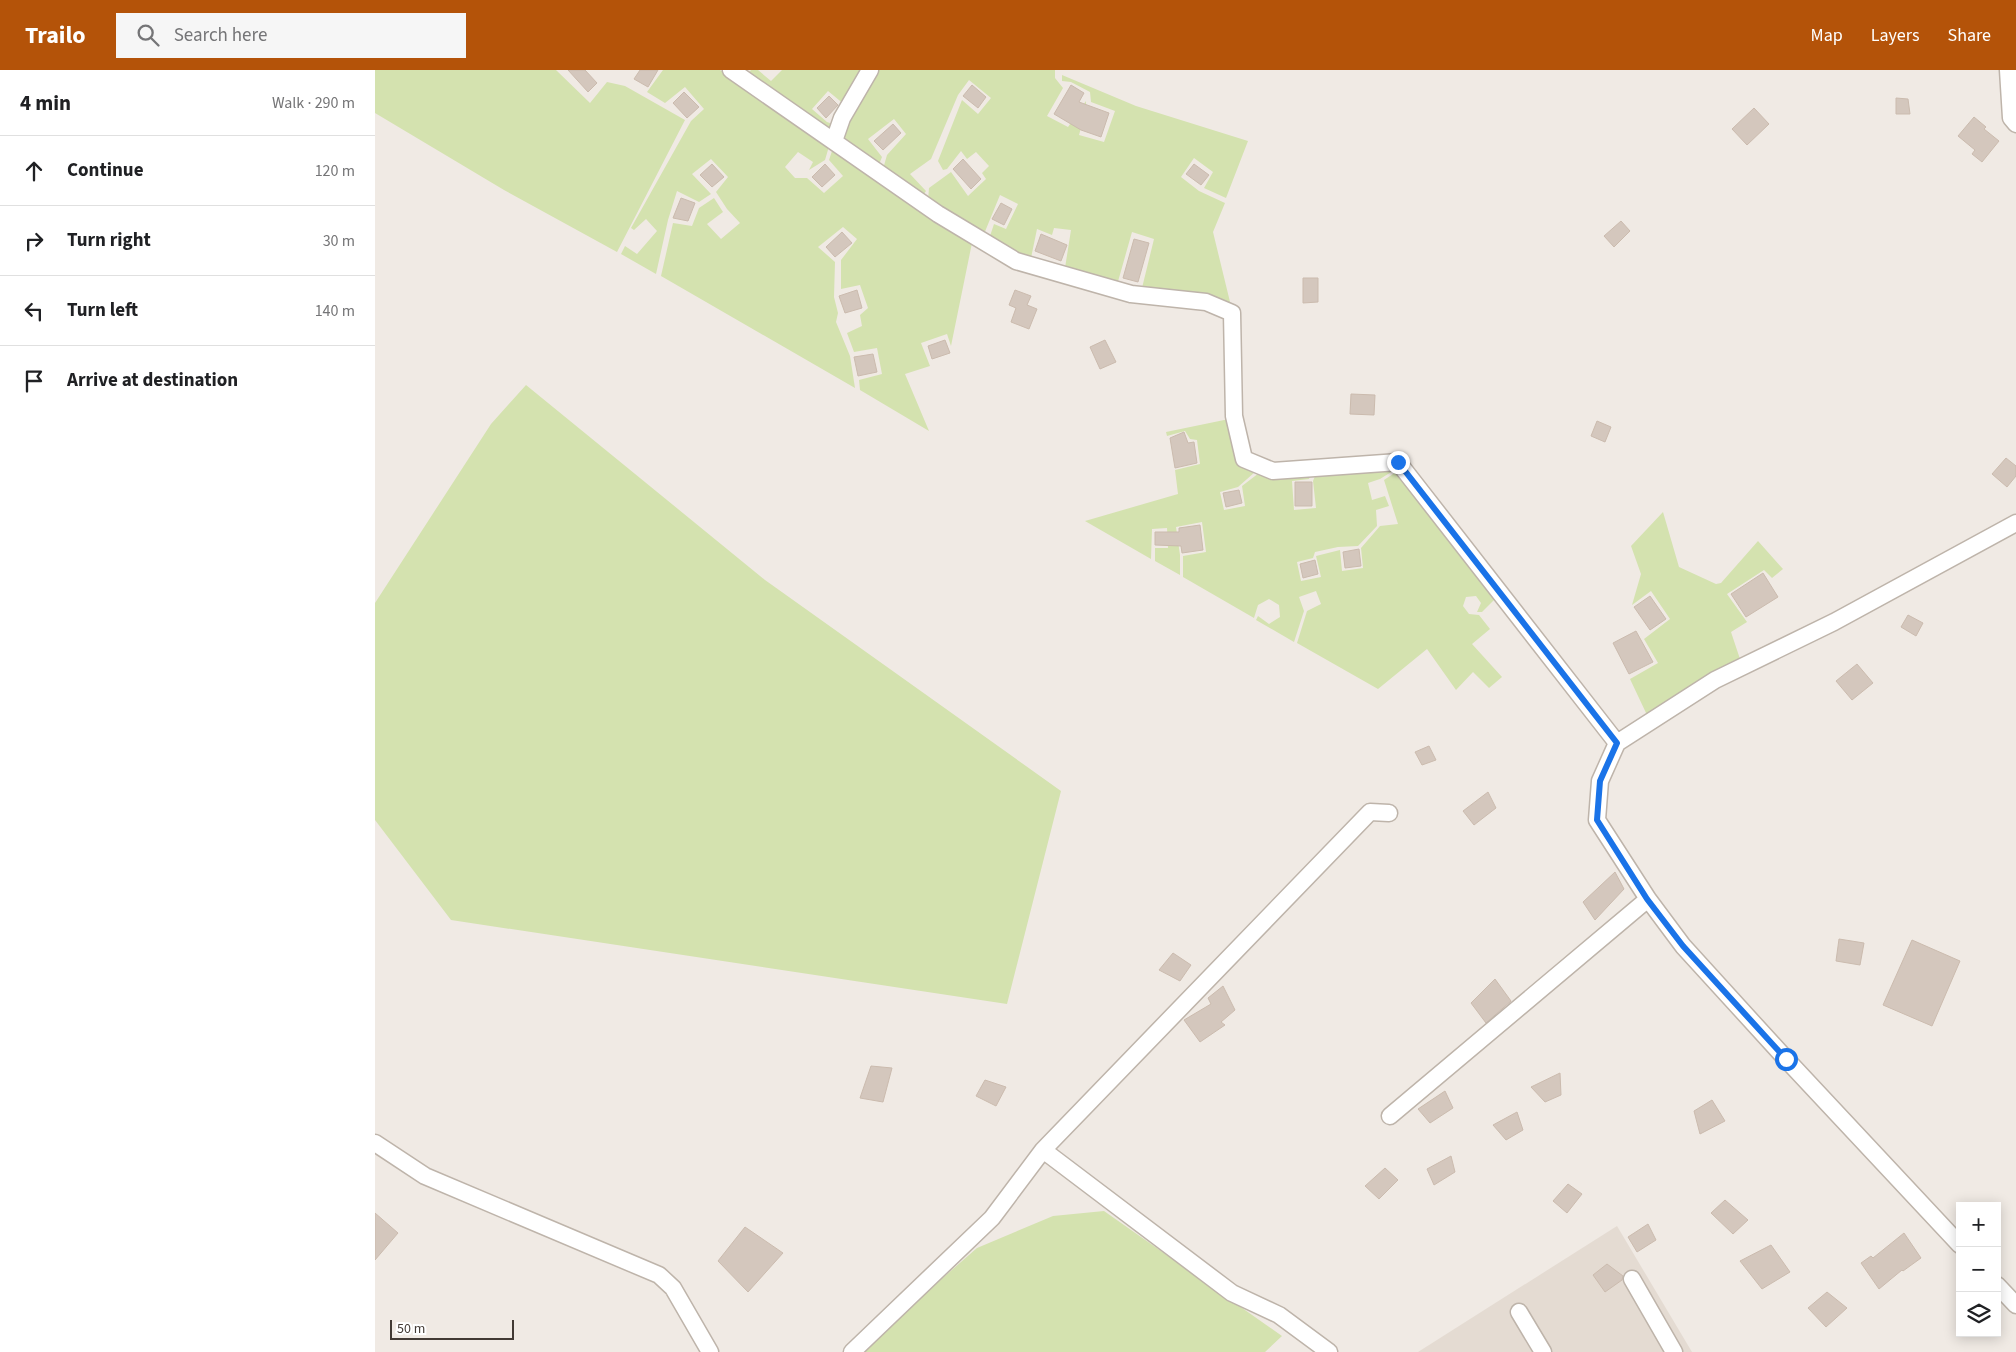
<!DOCTYPE html>
<html lang="en">
<head>
<meta charset="utf-8">
<style>
	body { margin:0; font-family:"Source Sans 3",sans-serif; background:#f6f6f6; color:#202124 }
	.controls { position:absolute; right:15px; bottom:15px; display:grid; overflow:hidden; border-radius:0px; box-shadow:0 2px 12px #0003 }
	.controls button { width:45px; height:45px; display:grid; place-items:center; padding:0; border:0; border-bottom:1px solid #e0e0e0; background:#fff; color:#202124; font:25px sans-serif }
	.scale { position:absolute; left:15px; bottom:12px; width:124px; box-sizing:border-box; padding-left:5px; border:2px solid #423a34; border-top:0; font-size:14px; line-height:18px; white-space:nowrap; color:#423a34; -webkit-text-stroke:4px #fff; paint-order:stroke }
	.stop { position:absolute; width:15px; height:15px; margin:-11px; border:4px solid #1a73e8; border-radius:50%; background:#fff }
	.stop.end { background:#1a73e8; border-color:#fff; box-shadow:0 1px 5px #0008 }
	.list { margin:0; padding:0; list-style:none }
	h2 { display:flex; justify-content:space-between; align-items:center; height:65px; margin:0; padding:0 20px; font-size:21px }
	h2 small { font-size:16px; font-weight:400; color:#757577 }
	.list li { display:grid; grid-template-columns:32px 1fr auto; gap:15px; align-items:center; box-sizing:border-box; height:70px; padding:0 20px; border-top:1px solid #e0e0e0 }
	.list b { display:block; font-size:19px; white-space:nowrap }
	.list em { font-size:16px; font-style:normal; color:#757577 }
	.icon { flex:none; width:28px; height:28px; fill:none; stroke:currentColor; stroke-width:2; stroke-linecap:round; stroke-linejoin:round }
	.map { position:relative; flex:none; width:1641px; height:1282px; overflow:hidden }
	header { display:flex; align-items:center; gap:30px; box-sizing:border-box; height:70px; padding:0 25px; background:#b45309; color:#fff }
	header strong { font-size:24px }
	nav { display:flex; gap:28px; margin-inline-start:auto; font-size:18px }
	.search { width:350px; height:45px; background:#f6f6f6; display:flex; align-items:center; gap:12px; box-sizing:border-box; padding:0 18px; border-radius:0px; color:#757577; font-size:19px }
	main { display:flex }
	aside { flex:1; background:#fff }
	.map>svg:first-child { display:block }
	.residential { fill:#e4dbd2 }
	.green { fill:#d4e2af }
	.building { fill:#d4c7bd; stroke:#cbbbae }
	.lines { fill:none; stroke-linecap:round; stroke-linejoin:round }
	.street-casing { stroke:#beb4aa; stroke-width:19 }
	.street { stroke:#fff; stroke-width:16 }
	.route { stroke:#1a73e8; stroke-width:6 }
</style>
</head>
<body>
<header>
<strong>Trailo</strong>
<div class="search"><svg class="icon" aria-label="search" viewBox="0 0 24 24"><circle cx="10" cy="10" r="6"/><path d="M15 15l6 6"/></svg>Search here</div>
<nav><a>Map</a><a>Layers</a><a>Share</a></nav>
</header>
<main>
<aside>
<h2>4 min<small>Walk · 290 m</small></h2>
<ul class="list">
<li><svg class="icon" aria-label="ahead" viewBox="0 0 24 24"><path d="M12 20V5M6 11l6-6 6 6"/></svg><div><b>Continue</b></div><em>120 m</em></li>
<li><svg class="icon" aria-label="right" viewBox="0 0 24 24"><path d="M7 20v-9h11M14 6l5 5-5 5"/></svg><div><b>Turn right</b></div><em>30 m</em></li>
<li><svg class="icon" aria-label="left" viewBox="0 0 24 24"><path d="M17 20v-9H6M10 6l-5 5 5 5"/></svg><div><b>Turn left</b></div><em>140 m</em></li>
<li><svg class="icon" aria-label="arrive" viewBox="0 0 24 24"><path d="M6 21V4h12l-3 4 3 4H6"/></svg><div><b>Arrive at destination</b></div></li>
</ul>
</aside>
<div class="map">
<svg width="1641" height="1282" viewBox="0 0 1641 1282">
	<rect width="100%" height="100%" fill="#f0eae4"/>
	<path class="residential" d="M 1242,1156 L 1317,1282 L 1043,1282 Z"/>
	<path class="green" d="M 0,0 L 181,0 L 215,33 L 232,12 L 250,16 L 310,50 L 242,182 L 129,120 L 0,43 Z
		M 288,0 L 345,0 L 455,73 L 450,90 L 434,100 L 438,92 L 423,82 L 410,97 L 420,108 L 432,108 L 449,123 L 468,106 L 454,90 L 459,75 L 598,168 L 576,276 L 572,264 L 546,273 L 555,296 L 530,304 L 554,361 L 485,320 L 484,310 L 507,304 L 502,278 L 479,282 L 472,263 L 487,256 L 485,245 L 493,238 L 485,215 L 466,219 L 466,190 L 482,169 L 468,157 L 443,177 L 460,192 L 459,227 L 463,243 L 461,252 L 475,286 L 480,318 L 286,206 L 298,153 L 317,156 L 324,138 L 339,128 L 348,142 L 332,154 L 346,169 L 365,153 L 352,139 L 341,122 L 353,107 L 336,89 L 317,104 L 336,124 L 324,132 L 302,121 L 293,150 L 281,204 L 246,184 L 250,176 L 262,184 L 282,161 L 271,149 L 259,160 L 256,158 L 316,51 L 329,39 L 310,17 L 290,33 L 272,22 Z
		M 376,0 L 383,0 L 396,11 L 407,0 L 492,0 L 470,35 L 453,21 L 437,39 L 452,52 L 461,55 L 456,64 L 371,6 Z
		M 499,0 L 680,0 L 680,8 L 688,18 L 672,46 L 693,57 L 711,31 L 711,40 L 704,65 L 729,72 L 740,41 L 716,32 L 715,22 L 696,12 L 687,11 L 687,5 L 761,36 L 873,71 L 851,128 L 829,118 L 838,102 L 819,88 L 806,107 L 824,121 L 850,133 L 838,162 L 856,236 L 767,218 L 779,169 L 757,162 L 742,215 L 690,198 L 696,160 L 679,158 L 677,165 L 662,159 L 656,188 L 638,183 L 614,169 L 619,154 L 631,159 L 643,134 L 625,125 L 609,164 L 553,130 L 554,118 L 576,102 L 593,126 L 611,109 L 607,103 L 614,96 L 601,82 L 592,89 L 586,81 L 572,99 L 568,100 L 563,91 L 587,30 L 603,44 L 616,28 L 594,10 L 583,25 L 556,89 L 535,104 L 551,121 L 546,128 L 508,99 L 512,85 L 531,64 L 519,49 L 493,69 L 507,87 L 503,97 L 463,67 Z
		M 151,315 L 390,510 L 686,721 L 632,934 L 76,850 L 0,750 L 0,533 L 116,354 Z
		M 854,349 L 864,396 L 880,402 L 863,417 L 845,422 L 849,440 L 870,436 L 867,416 L 884,403 L 937,401 L 934,409 L 917,411 L 919,440 L 941,438 L 938,411 L 942,401 L 1021,399 L 1005,409 L 993,413 L 997,430 L 1010,426 L 1014,436 L 1001,440 L 1002,456 L 983,476 L 963,477 L 940,482 L 938,488 L 922,492 L 926,511 L 946,507 L 941,486 L 965,480 L 967,501 L 988,498 L 986,478 L 1005,456 L 1023,454 L 1009,410 L 1027,398 L 1126,523 L 1107,542 L 1102,542 L 1106,533 L 1101,526 L 1091,527 L 1088,536 L 1094,544 L 1104,545 L 1115,559 L 1097,574 L 1127,607 L 1114,618 L 1098,602 L 1081,620 L 1052,579 L 1003,619 L 922,573 L 932,541 L 946,534 L 941,521 L 924,527 L 929,541 L 919,572 L 881,550 L 883,546 L 894,554 L 905,547 L 904,535 L 894,529 L 883,535 L 879,548 L 808,507 L 808,486 L 831,482 L 827,452 L 801,457 L 805,485 L 805,505 L 780,491 L 780,478 L 793,478 L 792,458 L 777,459 L 776,489 L 710,451 L 803,424 L 800,400 L 825,394 L 822,370 L 815,369 L 810,361 L 792,366 L 791,362 Z
		M 1288,442 L 1304,497 L 1341,514 L 1346,513 L 1383,471 L 1408,499 L 1397,508 L 1389,500 L 1352,524 L 1372,552 L 1356,562 L 1366,592 L 1272,645 L 1255,609 L 1283,593 L 1269,569 L 1295,549 L 1276,521 L 1257,535 L 1266,504 L 1256,476 Z
		M 729,1141 L 907,1266 L 890,1282 L 483,1282 L 602,1178 L 678,1146 Z"/>
	<path class="building" d="M 193,0 L 210,0 L 222,13 L 213,22 Z
		M 265,0 L 283,0 L 273,17 L 259,9 Z
		M 597,15 L 611,27 L 603,38 L 588,26 Z
		M 696,15 L 709,23 L 704,32 L 734,43 L 726,67 L 706,60 L 679,44 Z
		M 309,22 L 324,37 L 312,48 L 298,33 Z
		M 454,26 L 463,35 L 451,48 L 442,38 Z
		M 1521,28 L 1533,29 L 1535,44 L 1521,44 Z
		M 1379,38 L 1394,54 L 1372,75 L 1357,59 Z
		M 1599,47 L 1611,57 L 1609,59 L 1624,71 L 1607,92 L 1597,84 L 1600,80 L 1583,66 Z
		M 518,54 L 526,63 L 508,80 L 499,71 Z
		M 588,89 L 606,109 L 596,119 L 578,99 Z
		M 337,94 L 349,107 L 337,117 L 325,105 Z
		M 450,94 L 460,105 L 447,117 L 437,107 Z
		M 819,94 L 834,105 L 826,115 L 811,104 Z
		M 306,128 L 320,133 L 313,151 L 298,148 Z
		M 626,133 L 637,139 L 629,155 L 617,149 Z
		M 1246,151 L 1255,161 L 1239,177 L 1229,166 Z
		M 467,162 L 477,173 L 460,187 L 451,177 Z
		M 666,164 L 692,175 L 686,191 L 660,181 Z
		M 759,169 L 774,173 L 763,212 L 748,208 Z
		M 928,208 L 943,208 L 943,232 L 928,233 Z
		M 482,220 L 487,238 L 470,243 L 464,226 Z
		M 640,220 L 656,226 L 652,235 L 662,239 L 654,259 L 636,252 L 641,238 L 634,235 Z
		M 570,270 L 575,283 L 557,289 L 553,276 Z
		M 730,270 L 741,292 L 725,299 L 715,277 Z
		M 498,284 L 502,302 L 483,306 L 479,287 Z
		M 976,324 L 1000,325 L 999,345 L 975,344 Z
		M 1222,351 L 1236,357 L 1230,372 L 1216,366 Z
		M 809,362 L 813,373 L 819,372 L 822,393 L 800,398 L 795,368 Z
		M 1631,388 L 1641,396 L 1641,406 L 1632,417 L 1617,404 Z
		M 920,412 L 937,412 L 937,436 L 920,436 Z
		M 864,420 L 867,433 L 851,437 L 848,423 Z
		M 825,455 L 828,480 L 807,483 L 806,476 L 780,475 L 780,462 L 804,462 L 804,458 Z
		M 984,479 L 986,496 L 970,498 L 968,482 Z
		M 940,490 L 943,504 L 928,508 L 925,494 Z
		M 1388,503 L 1403,527 L 1371,547 L 1356,524 Z
		M 1275,526 L 1291,549 L 1275,560 L 1259,537 Z
		M 1533,545 L 1548,553 L 1541,566 L 1526,557 Z
		M 1261,561 L 1278,592 L 1254,604 L 1238,573 Z
		M 1482,594 L 1498,613 L 1477,630 L 1461,611 Z
		M 1054,676 L 1061,690 L 1047,695 L 1040,682 Z
		M 1113,722 L 1121,738 L 1099,755 L 1088,741 Z
		M 1240,802 L 1249,819 L 1220,850 L 1208,832 Z
		M 1464,869 L 1489,873 L 1485,895 L 1461,891 Z
		M 1537,870 L 1585,891 L 1557,956 L 1508,935 Z
		M 798,883 L 816,895 L 805,911 L 784,900 Z
		M 1120,909 L 1136,931 L 1111,953 L 1096,933 Z
		M 848,916 L 860,940 L 846,952 L 850,955 L 825,972 L 809,950 L 836,934 L 833,928 Z
		M 496,996 L 517,998 L 508,1032 L 485,1028 Z
		M 1185,1003 L 1186,1025 L 1170,1032 L 1156,1017 Z
		M 610,1010 L 631,1017 L 621,1036 L 601,1026 Z
		M 1070,1021 L 1078,1038 L 1055,1053 L 1043,1039 Z
		M 1337,1030 L 1350,1051 L 1325,1064 L 1319,1041 Z
		M 1142,1042 L 1148,1060 L 1131,1070 L 1118,1055 Z
		M 1076,1086 L 1080,1102 L 1059,1115 L 1052,1099 Z
		M 1010,1098 L 1023,1110 L 1004,1129 L 990,1116 Z
		M 1193,1114 L 1207,1124 L 1192,1143 L 1178,1131 Z
		M 1350,1130 L 1373,1150 L 1358,1164 L 1336,1143 Z
		M 0,1143 L 23,1163 L 0,1190 Z
		M 1273,1154 L 1281,1170 L 1262,1182 L 1253,1167 Z
		M 370,1157 L 408,1183 L 373,1222 L 343,1191 Z
		M 1529,1163 L 1546,1188 L 1528,1201 L 1527,1200 L 1504,1219 L 1486,1193 L 1496,1186 L 1498,1188 Z
		M 1396,1175 L 1415,1202 L 1387,1219 L 1365,1191 Z
		M 1232,1194 L 1248,1206 L 1247,1210 L 1230,1222 L 1218,1205 Z
		M 1452,1222 L 1472,1238 L 1451,1257 L 1433,1238 Z"/>
	<g class="lines">
		<defs>
			<path id="street" d="M 356,0 L 563,144 L 641,191 L 756,224 L 831,232 L 857,243 L 859,346 L 869,389 L 898,401 L 1023,392 L 1242,673 L 1225,711 L 1222,750 L 1273,829 L 1308,876 L 1411,989 L 1585,1175
				M 1633,0 L 1636,48 L 1641,54
				M 459,71 L 467,48 L 495,0
				M 1242,673 L 1340,610 L 1459,552 L 1641,453
				M 1015,1046 L 1273,829
				M 0,1073 L 50,1106 L 284,1205 L 298,1218 L 335,1282
				M 668,1080 L 857,1223 L 904,1245 L 954,1282
				M 1257,1209 L 1299,1282
				M 1622,1215 L 1641,1235
				M 1144,1242 L 1168,1282
				M 477,1282 L 617,1148 L 668,1080 L 995,742 L 1014,743"/>
		</defs>
		<use href="#street" class="street-casing"/>
		<use href="#street" class="street"/>
	</g>
	<g class="lines">
		<path class="route" d="M 1023,392 L 1242,673 L 1225,711 L 1222,750 L 1272,829 L 1308,876 L 1411,989"/>
	</g>
</svg>
<div class="controls">
<button>+</button>
<button>−</button>
<button><svg class="icon" aria-label="layers" viewBox="0 0 24 24"><path d="M12 4l9 5-9 5-9-5zM3 14l9 5 9-5"/></svg></button>
</div>
<div class="scale">50 m</div>
<div class="stop" style="left:1411px;top:989px"></div>
<div class="stop end" style="left:1023px;top:392px"></div>
</div>
</main>
</body>
</html>
